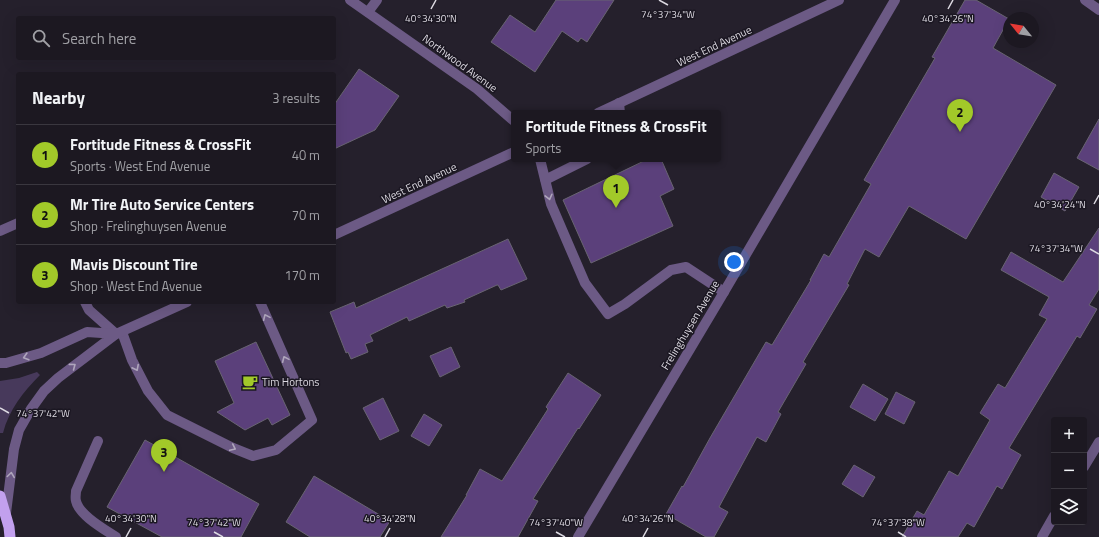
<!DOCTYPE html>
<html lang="en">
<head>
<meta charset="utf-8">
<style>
	body { margin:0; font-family:"Titillium Web",sans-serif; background:#25212a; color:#f1f3f6 }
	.controls { position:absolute; right:12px; bottom:12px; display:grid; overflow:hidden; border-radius:4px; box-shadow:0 4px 16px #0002 }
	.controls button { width:36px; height:36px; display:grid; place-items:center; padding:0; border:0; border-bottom:1px solid #3a373f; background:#1c1821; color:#f1f3f6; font:20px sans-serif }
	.compass { position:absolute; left:1003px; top:12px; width:36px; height:36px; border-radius:50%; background:#1c1821; box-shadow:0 4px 16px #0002; rotate:300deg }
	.you { position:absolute; left:734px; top:262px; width:14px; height:14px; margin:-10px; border:3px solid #fff; border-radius:50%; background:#1a73e8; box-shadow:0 0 0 6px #1a73e833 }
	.badge { display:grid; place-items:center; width:26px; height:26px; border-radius:50%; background:#a2c929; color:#111; font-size:13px; font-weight:700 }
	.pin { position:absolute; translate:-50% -33px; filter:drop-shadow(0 1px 2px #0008) }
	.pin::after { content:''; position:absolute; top:21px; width:14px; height:12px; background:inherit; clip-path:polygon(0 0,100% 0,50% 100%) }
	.popup { position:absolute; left:511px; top:110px; width:210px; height:52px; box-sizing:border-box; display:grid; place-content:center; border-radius:4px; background:#1c1821; filter:drop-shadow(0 1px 3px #0005); font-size:13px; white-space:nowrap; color:#a0a0a5 }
	.popup b { font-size:15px; color:#f1f3f6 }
	.popup::after { content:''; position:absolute; left:50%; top:100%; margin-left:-8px; border:8px solid transparent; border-top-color:#1c1821 }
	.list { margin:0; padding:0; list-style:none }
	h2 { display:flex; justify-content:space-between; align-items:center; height:52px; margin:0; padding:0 16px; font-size:17px }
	h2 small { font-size:13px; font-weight:400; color:#a0a0a5 }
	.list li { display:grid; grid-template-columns:26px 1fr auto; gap:12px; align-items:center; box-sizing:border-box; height:60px; padding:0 16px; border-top:1px solid #3a373f }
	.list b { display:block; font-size:15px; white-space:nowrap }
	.list p { margin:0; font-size:13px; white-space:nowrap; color:#a0a0a5 }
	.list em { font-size:13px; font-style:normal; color:#a0a0a5 }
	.icon { flex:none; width:22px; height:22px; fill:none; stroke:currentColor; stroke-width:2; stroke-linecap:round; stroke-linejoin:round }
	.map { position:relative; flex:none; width:1099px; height:537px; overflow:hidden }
	.search { position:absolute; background:#1c1821; box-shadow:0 4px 16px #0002; left:16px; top:16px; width:320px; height:44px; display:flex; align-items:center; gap:10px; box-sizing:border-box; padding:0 14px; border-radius:4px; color:#a0a0a5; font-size:15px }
	.panel { position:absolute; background:#1c1821; box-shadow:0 4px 16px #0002; left:16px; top:72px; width:320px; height:232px; border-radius:4px }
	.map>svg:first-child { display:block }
	.green { fill:#47395b }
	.building { fill:#5b407b; stroke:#696472 }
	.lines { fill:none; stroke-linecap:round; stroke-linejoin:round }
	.service { stroke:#6c5a85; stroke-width:10 }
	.minor { stroke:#6c5a85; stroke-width:10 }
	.tertiary { stroke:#6c5a85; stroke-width:10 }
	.trunk { stroke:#c2a0ee; stroke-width:11 }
	.oneway { stroke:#afa6bc }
	.ticks { fill:none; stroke:#dcd9e1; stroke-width:1.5 }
	.labels { text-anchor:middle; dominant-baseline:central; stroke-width:3; stroke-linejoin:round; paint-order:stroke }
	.street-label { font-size:11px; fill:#dcd9e1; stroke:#1b1722 }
	.poi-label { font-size:11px; fill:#dcd9e1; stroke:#1b1722; text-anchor:start }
	.ticks-label { font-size:10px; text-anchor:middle; fill:#dcd9e1; stroke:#1b1722; stroke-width:3; stroke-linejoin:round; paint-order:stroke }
</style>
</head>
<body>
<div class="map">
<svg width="1099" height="537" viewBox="0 0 1099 537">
	<rect width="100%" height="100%" fill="#25202c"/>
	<path class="green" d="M 37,372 L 40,375 C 23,392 9,410 3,433 L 0,433 L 0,381 L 19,378 Z"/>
	<path class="building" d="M 556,0 L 614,0 L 587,42 L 581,38 L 578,42 L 562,31 L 535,72 L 491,42 L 510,15 L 535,32 Z
		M 965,0 L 976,0 L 1009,19 L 993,48 L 1056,85 L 966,239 L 909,206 L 879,257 L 865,249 L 847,284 L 849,285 L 803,362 L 806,364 L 778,412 L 781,414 L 766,442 L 757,437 L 719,507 L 728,512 L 714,537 L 706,537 L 666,514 L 682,486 L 683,487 L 710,438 L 766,342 L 772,345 L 811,280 L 810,280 L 824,254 L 829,257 L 871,184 L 864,180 L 935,58 L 932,57 Z
		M 359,69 L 399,96 L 375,130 L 334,149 L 334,105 Z
		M 1099,119 L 1099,170 L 1077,158 Z
		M 648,159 L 661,159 L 674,189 L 660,196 L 673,226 L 591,263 L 563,200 Z
		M 1054,173 L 1079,187 L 1065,211 L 1041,197 Z
		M 1099,228 L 1099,289 L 1089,305 L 1097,309 L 1080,338 L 1077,336 L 1009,448 L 1021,455 L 1002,489 L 997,486 L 974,527 L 967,523 L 958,537 L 902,537 L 917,511 L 924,515 L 949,471 L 958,476 L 990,420 L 980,413 L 998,384 L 1005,388 L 1047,319 L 1039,315 L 1049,297 L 1001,270 L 1011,252 L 1063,282 Z
		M 508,239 L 527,279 L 501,290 L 498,285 L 497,285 L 464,300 L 465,302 L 447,308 L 445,305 L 409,321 L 407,317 L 370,335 L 373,341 L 365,344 L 368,352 L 351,359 L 348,352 L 346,353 L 330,312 L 354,302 L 356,308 Z
		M 256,342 L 290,415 L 272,425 L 268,418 L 245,430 L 217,412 L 234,403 L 215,361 Z
		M 451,347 L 460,367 L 440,377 L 430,356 Z
		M 568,373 L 601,395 L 579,429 L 578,428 L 533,499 L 538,501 L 518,537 L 441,537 L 467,495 L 466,495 L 480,469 L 502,481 L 548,409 L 546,407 Z
		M 863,384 L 888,399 L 875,421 L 850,407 Z
		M 896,392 L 915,402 L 904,424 L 885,414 Z
		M 383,398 L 399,431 L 380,440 L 363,408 Z
		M 424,414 L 442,425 L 429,446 L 411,436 Z
		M 145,440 L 259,504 L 241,537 L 162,537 L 107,507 Z
		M 854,465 L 875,477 L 863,497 L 842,484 Z
		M 314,476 L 390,521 L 380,537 L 310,537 L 286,522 Z"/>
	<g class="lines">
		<path class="service" d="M 368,12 L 377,0
			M 619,103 L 620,113
			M 540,159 L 551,204 L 585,283 L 608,314 L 625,304 L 671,270 L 686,267 L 724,292
			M 545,180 L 587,159
			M 0,231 L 18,223
			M 85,302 L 89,310 L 116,334
			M 122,332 L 132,360 L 148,391 L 167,415 L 233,448 L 253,456 L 276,450 L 312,420 L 260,302
			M 98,441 L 76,491 C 76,494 75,498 76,501 C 79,515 104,529 116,537"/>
		<path class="minor" d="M 350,0 L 477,89 L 514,121
			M 1085,0 L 1099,10
			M 1084,467 L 1099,442
			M 1042,537 L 1054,516"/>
		<path class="tertiary" d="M 598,113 L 839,0
			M 334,235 L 514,152
			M 0,363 L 6,363 L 41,353 L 87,332 L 116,334
			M 6,513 L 14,449 L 19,430 L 31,409 L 44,391 L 58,378 L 116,334 L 187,302
			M 578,537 L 724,292 L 895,0"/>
		<path class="trunk" d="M 0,496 L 9,527 L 10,537"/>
	</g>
	<defs><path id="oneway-chevron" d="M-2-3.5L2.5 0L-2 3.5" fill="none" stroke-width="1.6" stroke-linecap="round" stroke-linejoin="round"/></defs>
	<g class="oneway">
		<use href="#oneway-chevron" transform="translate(549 197) rotate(76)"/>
		<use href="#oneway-chevron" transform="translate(266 317) rotate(-114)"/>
		<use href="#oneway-chevron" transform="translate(26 357) rotate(164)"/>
		<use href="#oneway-chevron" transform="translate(285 359) rotate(-114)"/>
		<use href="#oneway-chevron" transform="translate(73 366) rotate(-37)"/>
		<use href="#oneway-chevron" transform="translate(136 368) rotate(63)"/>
		<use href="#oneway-chevron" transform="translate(233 448) rotate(25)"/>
		<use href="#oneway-chevron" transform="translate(11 475) rotate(-82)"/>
	</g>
	<path class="ticks" d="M 659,0 L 668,5M 431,9 L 436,0M 948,9 L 953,0M 1094,204 L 1099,195M 1090,249 L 1099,254M 0,408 L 9,413M 214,532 L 223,537M 556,532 L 565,537M 898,532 L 906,537M 126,537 L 131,528M 385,537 L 390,528M 643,537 L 648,528"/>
	<defs>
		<symbol id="cafe-bare" viewBox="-9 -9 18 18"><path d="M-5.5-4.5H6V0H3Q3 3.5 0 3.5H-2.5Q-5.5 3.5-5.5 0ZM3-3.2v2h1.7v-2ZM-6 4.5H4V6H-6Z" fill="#a2c929" stroke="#1b1722" stroke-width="2.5" paint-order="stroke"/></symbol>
	</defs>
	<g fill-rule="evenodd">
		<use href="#cafe-bare" x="239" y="371" width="22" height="22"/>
	</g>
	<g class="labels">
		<g class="street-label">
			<text transform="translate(714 46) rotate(-25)">West End Avenue</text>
			<text transform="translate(460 63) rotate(36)">Northwood Avenue</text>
			<text transform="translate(419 183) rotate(-25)">West End Avenue</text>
			<text transform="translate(690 325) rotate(-59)">Frelinghuysen Avenue</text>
		</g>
		<g class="poi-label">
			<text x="262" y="382">Tim Hortons</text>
		</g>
	</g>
	<g class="ticks-label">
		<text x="668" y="18">74°37'34"W</text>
		<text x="431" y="22">40°34'30"N</text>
		<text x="948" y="22">40°34'26"N</text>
		<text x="1060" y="208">40°34'24"N</text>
		<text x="1056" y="252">74°37'34"W</text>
		<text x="43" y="417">74°37'42"W</text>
		<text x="131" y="522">40°34'30"N</text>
		<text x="390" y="522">40°34'28"N</text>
		<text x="648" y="522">40°34'26"N</text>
		<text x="214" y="526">74°37'42"W</text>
		<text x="556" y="526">74°37'40"W</text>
		<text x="898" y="526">74°37'38"W</text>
	</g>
</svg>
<div class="controls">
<button>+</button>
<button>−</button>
<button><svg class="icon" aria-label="layers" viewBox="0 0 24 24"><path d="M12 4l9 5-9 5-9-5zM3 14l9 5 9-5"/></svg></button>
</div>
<svg class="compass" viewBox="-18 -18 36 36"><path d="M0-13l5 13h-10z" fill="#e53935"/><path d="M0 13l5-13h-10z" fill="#a0a0a5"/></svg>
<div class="you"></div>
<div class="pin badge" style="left:616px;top:208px">1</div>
<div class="popup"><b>Fortitude Fitness &amp; CrossFit</b>Sports</div>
<div class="pin badge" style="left:960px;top:132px">2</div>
<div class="pin badge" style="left:164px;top:472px">3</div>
<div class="search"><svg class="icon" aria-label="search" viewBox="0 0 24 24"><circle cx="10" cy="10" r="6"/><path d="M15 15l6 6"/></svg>Search here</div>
<section class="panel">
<h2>Nearby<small>3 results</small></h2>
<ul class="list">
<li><span class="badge">1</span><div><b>Fortitude Fitness &amp; CrossFit</b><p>Sports · West End Avenue</p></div><em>40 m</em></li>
<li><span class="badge">2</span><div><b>Mr Tire Auto Service Centers</b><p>Shop · Frelinghuysen Avenue</p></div><em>70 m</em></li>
<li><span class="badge">3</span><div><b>Mavis Discount Tire</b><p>Shop · West End Avenue</p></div><em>170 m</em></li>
</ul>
</section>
</div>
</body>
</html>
